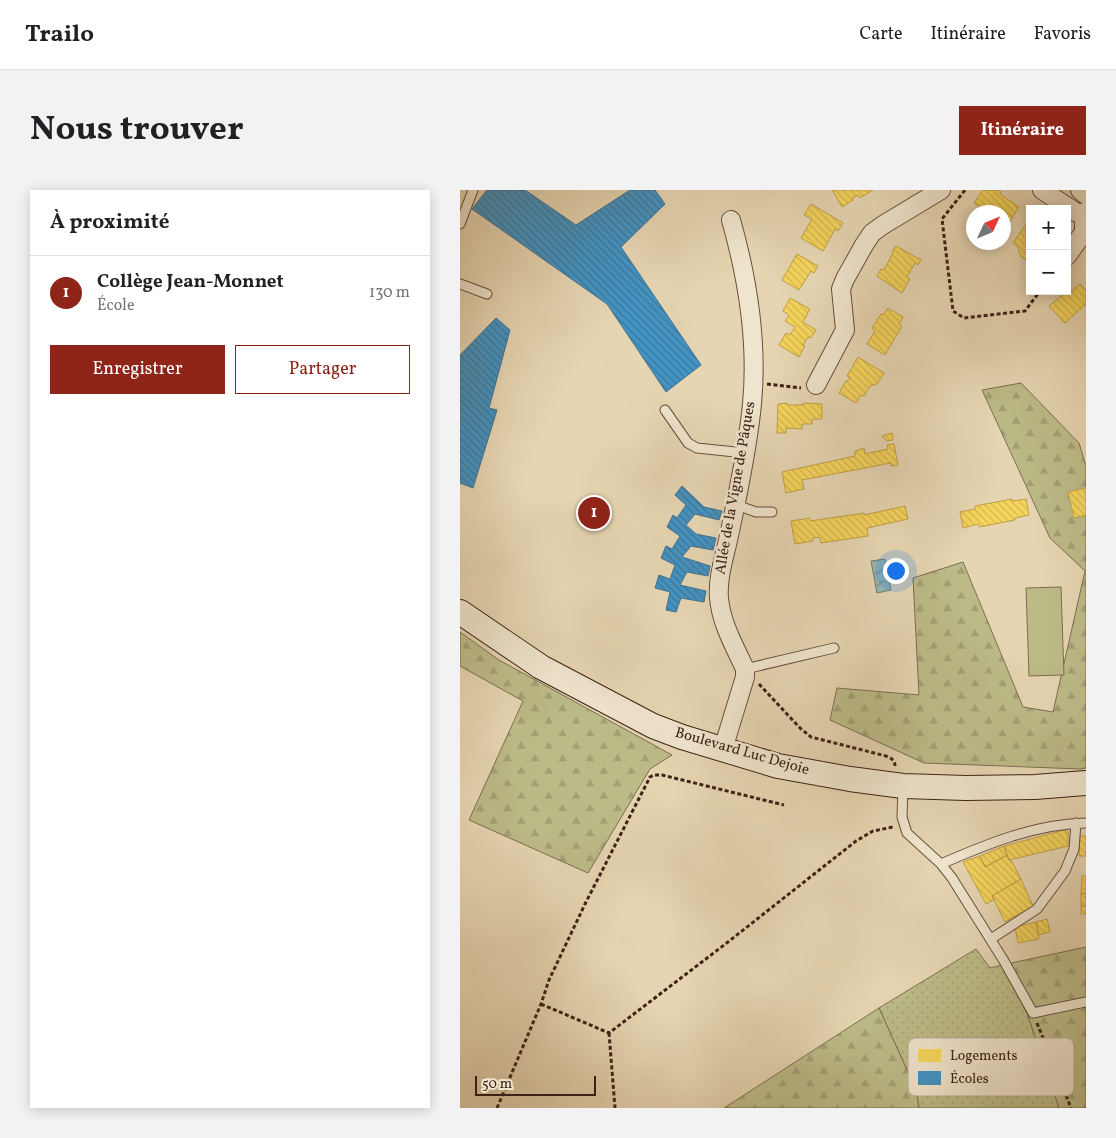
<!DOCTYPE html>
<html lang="fr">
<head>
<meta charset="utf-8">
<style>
	body { margin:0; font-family:Vollkorn,serif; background:#f2f2f2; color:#202124 }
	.controls { position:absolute; right:15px; top:15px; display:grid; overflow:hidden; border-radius:0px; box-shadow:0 2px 12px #0003 }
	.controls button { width:45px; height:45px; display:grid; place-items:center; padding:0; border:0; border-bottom:1px solid #e0e0e0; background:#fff; color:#202124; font:25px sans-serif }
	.compass { position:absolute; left:506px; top:15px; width:45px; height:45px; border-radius:50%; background:#fff; box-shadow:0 2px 12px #0003; rotate:46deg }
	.scale { position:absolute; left:15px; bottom:12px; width:121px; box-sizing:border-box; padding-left:5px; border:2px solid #3e2216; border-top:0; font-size:14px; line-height:18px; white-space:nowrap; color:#3e2216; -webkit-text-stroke:4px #efe4cd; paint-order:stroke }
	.you { position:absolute; left:435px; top:380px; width:18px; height:18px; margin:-12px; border:4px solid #fff; border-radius:50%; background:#1a73e8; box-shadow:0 0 0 8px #1a73e833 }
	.badge { display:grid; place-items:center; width:32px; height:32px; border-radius:50%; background:#8f2418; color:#fff; font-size:16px; font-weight:700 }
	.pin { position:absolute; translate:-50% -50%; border:2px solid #fff; box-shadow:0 1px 5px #0006 }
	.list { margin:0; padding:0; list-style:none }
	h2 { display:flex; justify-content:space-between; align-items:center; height:65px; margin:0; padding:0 20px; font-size:21px }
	h2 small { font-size:16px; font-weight:400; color:#757577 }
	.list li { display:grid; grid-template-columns:32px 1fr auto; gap:15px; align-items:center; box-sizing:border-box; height:75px; padding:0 20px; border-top:1px solid #e0e0e0 }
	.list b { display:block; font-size:19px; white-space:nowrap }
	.list p { margin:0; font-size:16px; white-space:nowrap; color:#757577 }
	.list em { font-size:16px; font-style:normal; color:#757577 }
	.actions { display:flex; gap:10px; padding:15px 20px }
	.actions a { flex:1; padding:11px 0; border:1px solid #8f2418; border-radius:0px; text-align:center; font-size:18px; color:#8f2418 }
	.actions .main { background:#8f2418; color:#fff }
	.map { position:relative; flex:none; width:626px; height:918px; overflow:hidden; border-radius:0px }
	header { display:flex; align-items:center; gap:30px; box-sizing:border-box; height:70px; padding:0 25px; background:#fff; border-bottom:1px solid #e0e0e0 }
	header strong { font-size:24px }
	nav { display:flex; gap:28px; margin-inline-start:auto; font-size:18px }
	.intro { display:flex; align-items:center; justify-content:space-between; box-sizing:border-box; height:120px; padding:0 30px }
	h1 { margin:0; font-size:35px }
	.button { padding:12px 22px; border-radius:0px; background:#8f2418; color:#fff; font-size:18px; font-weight:700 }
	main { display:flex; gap:30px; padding:0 30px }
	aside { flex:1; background:#fff; border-radius:0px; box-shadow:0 2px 12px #0003 }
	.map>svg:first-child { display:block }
	.grass { fill:url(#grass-dots); stroke:#7d6e4f }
	.forest { fill:url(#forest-firs); stroke:#7d6e4f }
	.pitch { fill:#bcbb88; stroke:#7d6e4f }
	.water { fill:url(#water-waves); stroke:#737c73 }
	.homes { fill:url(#homes-back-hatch); stroke:#bf9f47 }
	.schools { fill:url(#schools-back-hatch); stroke:#42718f }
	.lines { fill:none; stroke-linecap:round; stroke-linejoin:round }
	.lane-casing { stroke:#684f3d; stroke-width:11 }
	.street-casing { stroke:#684f3d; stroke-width:20 }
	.secondary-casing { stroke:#3e2216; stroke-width:26 }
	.path { stroke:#3e2216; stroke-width:3; stroke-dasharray:4 2.5; stroke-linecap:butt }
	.lane { stroke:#efe4cd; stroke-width:9 }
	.street { stroke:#efe4cd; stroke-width:18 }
	.secondary { stroke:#efe4cd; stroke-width:24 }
	.labels { text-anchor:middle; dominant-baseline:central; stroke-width:5; stroke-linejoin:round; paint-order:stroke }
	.street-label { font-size:15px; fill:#3e2216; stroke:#efe4cd }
	.key { fill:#efe4cd; stroke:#baaa96; stroke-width:1 }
	.key-label { font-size:14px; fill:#3e2216 }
</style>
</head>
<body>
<header>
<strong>Trailo</strong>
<nav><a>Carte</a><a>Itinéraire</a><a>Favoris</a></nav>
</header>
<div class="intro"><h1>Nous trouver</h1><a class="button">Itinéraire</a></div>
<main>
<aside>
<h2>À proximité<small></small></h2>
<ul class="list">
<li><span class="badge">1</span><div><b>Collège Jean-Monnet</b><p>École</p></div><em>130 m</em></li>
</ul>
<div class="actions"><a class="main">Enregistrer</a><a>Partager</a></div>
</aside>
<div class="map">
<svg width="626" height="918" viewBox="0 0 626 918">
	<defs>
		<pattern id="grass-dots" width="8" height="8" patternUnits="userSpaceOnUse" patternTransform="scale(1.25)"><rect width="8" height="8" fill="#bcbb88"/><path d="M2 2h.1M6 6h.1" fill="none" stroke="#a3a075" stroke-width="1.8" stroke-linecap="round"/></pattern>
		<pattern id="forest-firs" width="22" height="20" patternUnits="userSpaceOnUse" patternTransform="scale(1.25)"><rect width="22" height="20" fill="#bcbb88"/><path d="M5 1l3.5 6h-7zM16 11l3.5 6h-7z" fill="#a3a075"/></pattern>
		<pattern id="water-waves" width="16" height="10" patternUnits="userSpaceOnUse" patternTransform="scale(1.25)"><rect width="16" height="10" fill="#97b8b1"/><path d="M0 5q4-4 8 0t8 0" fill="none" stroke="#7d958f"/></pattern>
		<pattern id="homes-back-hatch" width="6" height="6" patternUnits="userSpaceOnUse" patternTransform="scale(1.25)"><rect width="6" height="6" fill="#f6d55c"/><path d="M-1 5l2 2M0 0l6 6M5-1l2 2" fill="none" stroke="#d4b74f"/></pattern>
		<pattern id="schools-back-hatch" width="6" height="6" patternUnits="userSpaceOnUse" patternTransform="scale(1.25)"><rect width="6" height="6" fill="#4393c3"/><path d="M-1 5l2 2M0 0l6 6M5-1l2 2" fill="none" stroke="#39789d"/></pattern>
	</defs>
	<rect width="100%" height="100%" fill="#e6d5b2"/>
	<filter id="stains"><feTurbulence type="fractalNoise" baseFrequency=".004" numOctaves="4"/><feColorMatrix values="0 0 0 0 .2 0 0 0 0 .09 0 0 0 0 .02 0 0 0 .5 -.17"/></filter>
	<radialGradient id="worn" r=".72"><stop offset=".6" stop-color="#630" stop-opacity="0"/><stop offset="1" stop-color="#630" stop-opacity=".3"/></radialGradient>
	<path class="grass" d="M 516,759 L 530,778 L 542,775 L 567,823 L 599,918 L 459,918 L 456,900 L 419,818 Z"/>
	<path class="forest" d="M 561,193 L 619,253 L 626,276 L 626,578 L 620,579 L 464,573 L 370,530 L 377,498 L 459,505 L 453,388 L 503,372 L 563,517 L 593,522 L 625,381 L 590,348 L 522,200 Z
		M 0,442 L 39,470 L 212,565 L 190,579 L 128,683 L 9,630 L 63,511 L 0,476 Z
		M 626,757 L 626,918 L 599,918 L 567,823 L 542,775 Z
		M 419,818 L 456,900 L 459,918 L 264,918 Z"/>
	<path class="pitch" d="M 601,397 L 604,485 L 569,486 L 566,398 Z"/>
	<path class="water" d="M 425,369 L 431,400 L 417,403 L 411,371 Z"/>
	<path class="homes" d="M 372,0 L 413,0 L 400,8 L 398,5 L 392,8 L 393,10 L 382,17 Z
		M 523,0 L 539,0 L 541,2 L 540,4 L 559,17 L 547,36 L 544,34 L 544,22 L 528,22 L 514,13 Z
		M 351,14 L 383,33 L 378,41 L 375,39 L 363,61 L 341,48 L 352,29 L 344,25 Z
		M 567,33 L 570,35 L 570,72 L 561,67 L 558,57 L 553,53 Z
		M 436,56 L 461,70 L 458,75 L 455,73 L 447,87 L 450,89 L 442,103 L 417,86 L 421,79 L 424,80 L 433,63 L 432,62 Z
		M 337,64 L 358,76 L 354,83 L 351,81 L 339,100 L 322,90 Z
		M 620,94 L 626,100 L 626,116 L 625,115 L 605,133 L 589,116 L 607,101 L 609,98 L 612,101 Z
		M 330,108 L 350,119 L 343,132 L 356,140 L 351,148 L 348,147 L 343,155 L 345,156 L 339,167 L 319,155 L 326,143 L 330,145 L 335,137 L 325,131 L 329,125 L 323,121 Z
		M 428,118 L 443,127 L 439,134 L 442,136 L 425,165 L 407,154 L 415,141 L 412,138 L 421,124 L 423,125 Z
		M 398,167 L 424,183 L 417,194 L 410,196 L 404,206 L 401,205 L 396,213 L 379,203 L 386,191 L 389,190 L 390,188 L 387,186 Z
		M 327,213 L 327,215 L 343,215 L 343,213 L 362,214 L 362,229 L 352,229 L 352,234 L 342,234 L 342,239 L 326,238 L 326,243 L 317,243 L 318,214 Z
		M 432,243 L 433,250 L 427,251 L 422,246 Z
		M 434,254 L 438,275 L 431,276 L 431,273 L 342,290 L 344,299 L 326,303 L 322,282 L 395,266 L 395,261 L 404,258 L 405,264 L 428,259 L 427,255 Z
		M 626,298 L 626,325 L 614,328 L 608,302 Z
		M 552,309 L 552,311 L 566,309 L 569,325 L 555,328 L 555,330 L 519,337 L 518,334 L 503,338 L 500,322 L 515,319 L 515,316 Z
		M 445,316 L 448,329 L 407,338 L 408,346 L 361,353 L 360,347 L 353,348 L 353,351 L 335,354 L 331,331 L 350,328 L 350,331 L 404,323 L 404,325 Z
		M 604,640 L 608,642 L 608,656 L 549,670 L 544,656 Z
		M 620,646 L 626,646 L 626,666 L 619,666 Z
		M 544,656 L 547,665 L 525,677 L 520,666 Z
		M 547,665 L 549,670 L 551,670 L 561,689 L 532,706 L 535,709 L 526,714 L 503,672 L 520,666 L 525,677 Z
		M 622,686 L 626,686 L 626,703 L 621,704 Z
		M 561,689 L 573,716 L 545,732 L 532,706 Z
		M 626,703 L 626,716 L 621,716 L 621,704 Z
		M 621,716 L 626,716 L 626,724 L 621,724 Z
		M 587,729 L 590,742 L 579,745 L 576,732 Z
		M 576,732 L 579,749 L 558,753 L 555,737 Z"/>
	<path class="schools" d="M 27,0 L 65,0 L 116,35 L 170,0 L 195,0 L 205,14 L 161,57 L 241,175 L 206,202 L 147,114 L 12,19 Z
		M 36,128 L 50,140 L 29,218 L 37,220 L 13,298 L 0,293 L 0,165 Z
		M 222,296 L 244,317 L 262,321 L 259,330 L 235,324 L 226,335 L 236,344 L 256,348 L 253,360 L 231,356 L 222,367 L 250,376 L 248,386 L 227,382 L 220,395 L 246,401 L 244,412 L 221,408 L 216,422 L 206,420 L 210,402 L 195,398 L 199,385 L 210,389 L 215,375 L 201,368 L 206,356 L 212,359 L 220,346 L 207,337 L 213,325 L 217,328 L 226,315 L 215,305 Z"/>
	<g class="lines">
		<defs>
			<path id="lane" d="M 0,34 L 13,0
				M 0,94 L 27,104
				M 205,220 L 228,253 L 237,258 L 285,263
				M 276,315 L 296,322 L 312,322
				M 285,479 L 374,458
				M 443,596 L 442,627 L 447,643 L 481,674 L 492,688 L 544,771 L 573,823 L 626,812
				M 481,674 C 527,654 575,634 626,633
				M 531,749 L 577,719 L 605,681 L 614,659 L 616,633"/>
			<path id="street" d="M 582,0 L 617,23 L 624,23 L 626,21
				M 620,0 L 626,5
				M 607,66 L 624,42 L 624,23
				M 356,195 L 385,140 L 381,99 L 385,89 L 404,55 L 412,43 L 423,35 L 481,0
				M 263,559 L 285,487 L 285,479 C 275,457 261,433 259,408 C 257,387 266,362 270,341 C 279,299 288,256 292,214 C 298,151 288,90 271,30"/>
			<path id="secondary" d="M 0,422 L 81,477 L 193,536 L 222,547 L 318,576 L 390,589 L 443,596 L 506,598 L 575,597 L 626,593"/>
		</defs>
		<use href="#lane" class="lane-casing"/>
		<use href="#street" class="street-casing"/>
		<use href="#secondary" class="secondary-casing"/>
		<path class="path" d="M 505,0 L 482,29 L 493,121 L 504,128 L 565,121 L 580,101
			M 307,194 L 341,198
			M 299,494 L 340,538 L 351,547 L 426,566 C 431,568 435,570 435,576
			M 81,814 L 149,843 L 268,752 L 396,651 L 413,641 L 433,637
			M 577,833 L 611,918
			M 149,843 L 155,918
			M 37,918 L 81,814 L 89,790 L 126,712 L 190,587 L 194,585 L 202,585 L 324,615"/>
		<use href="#lane" class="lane"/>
		<use href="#street" class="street"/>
		<use href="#secondary" class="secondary"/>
	</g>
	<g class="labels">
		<g class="street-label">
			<text transform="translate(276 298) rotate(-80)">Allée de la Vigne de Pâques</text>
			<text transform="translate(282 562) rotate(16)">Boulevard Luc Dejoie</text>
		</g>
	</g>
	<rect x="448" y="848" width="166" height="58" rx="8" class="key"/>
	<rect x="458" y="859" width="23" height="13" fill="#f6d55c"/>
	<rect x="458" y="881" width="23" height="14" fill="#4393c3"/>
	<g class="key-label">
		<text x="490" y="870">Logements</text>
		<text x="490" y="893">Écoles</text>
	</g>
	<rect width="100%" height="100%" filter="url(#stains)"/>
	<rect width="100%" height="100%" fill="url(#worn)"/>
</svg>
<div class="controls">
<button>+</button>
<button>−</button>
</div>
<svg class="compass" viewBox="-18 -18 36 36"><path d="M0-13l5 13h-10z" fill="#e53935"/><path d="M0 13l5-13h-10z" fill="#757577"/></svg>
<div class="scale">50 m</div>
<div class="you"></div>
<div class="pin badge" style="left:134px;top:323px">1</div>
</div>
</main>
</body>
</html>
